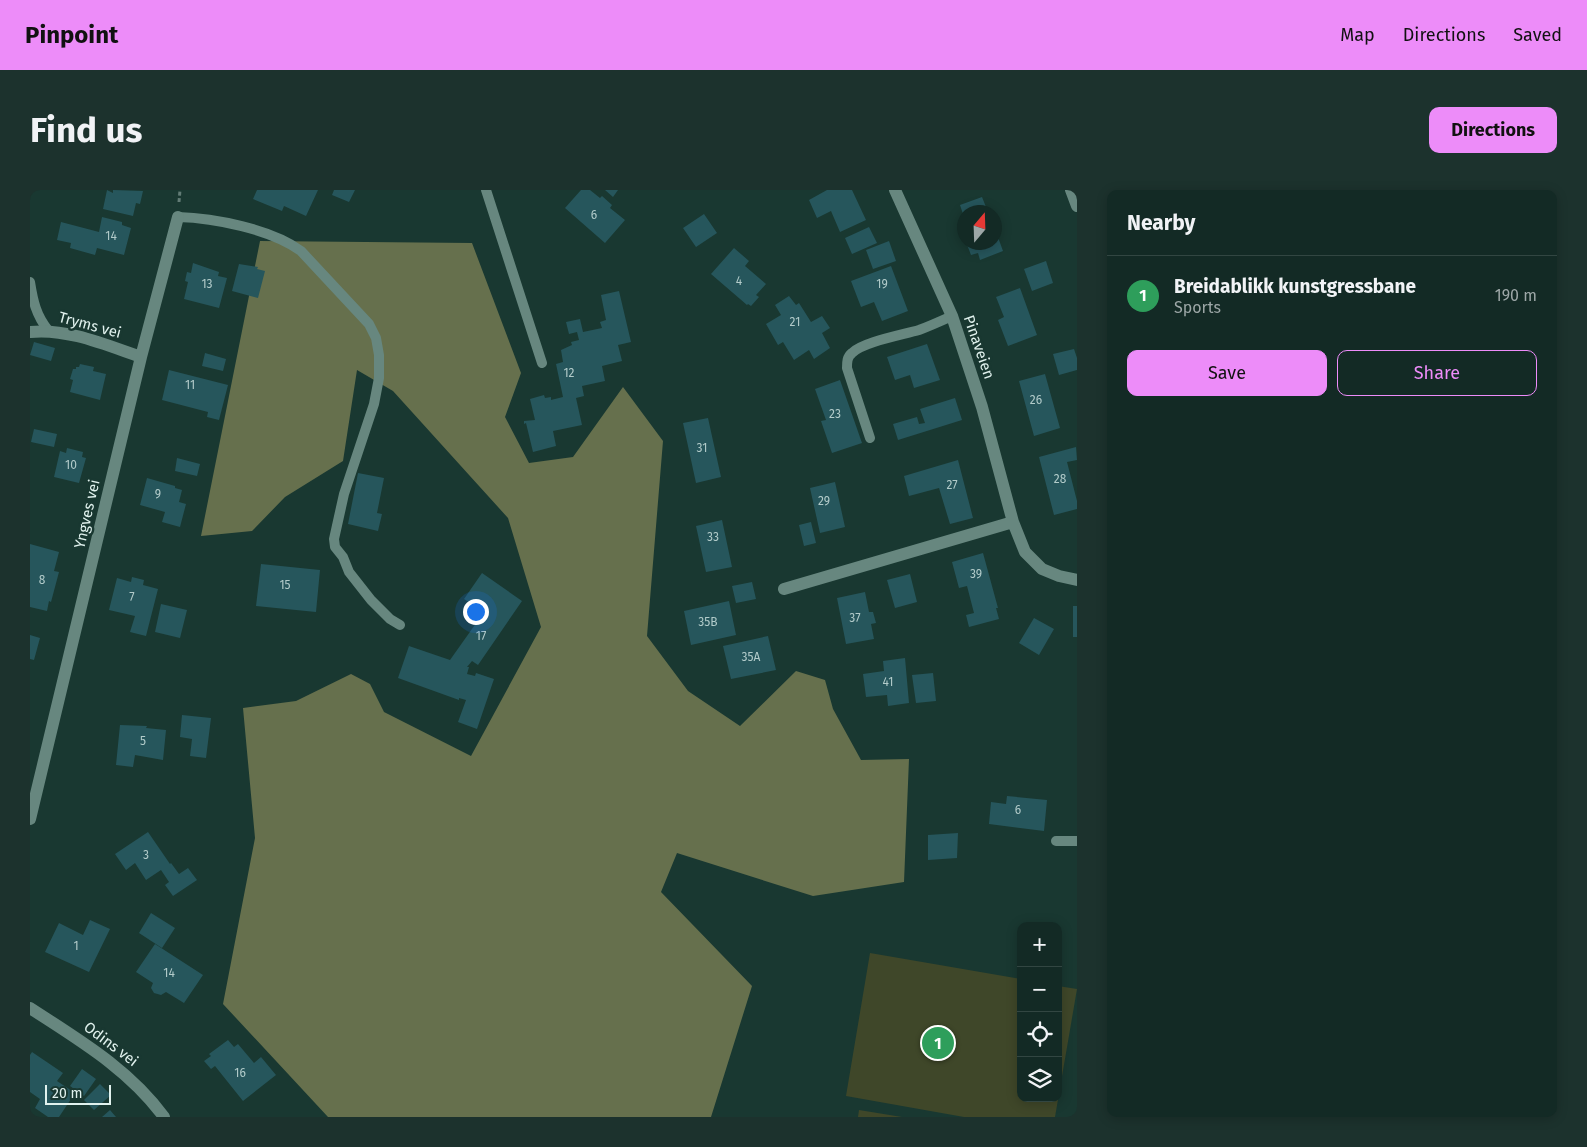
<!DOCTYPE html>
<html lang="en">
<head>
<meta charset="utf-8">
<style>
	body { margin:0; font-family:"Fira Sans",sans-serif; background:#1c322d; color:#f1f3f6 }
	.controls { position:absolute; right:15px; bottom:15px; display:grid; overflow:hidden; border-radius:10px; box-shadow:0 2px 12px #0003 }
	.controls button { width:45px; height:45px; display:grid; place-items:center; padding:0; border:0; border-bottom:1px solid #324642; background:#132a25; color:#f1f3f6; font:25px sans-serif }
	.compass { position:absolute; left:927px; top:15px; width:45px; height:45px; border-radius:50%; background:#132a25; box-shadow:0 2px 12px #0003; rotate:19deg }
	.scale { position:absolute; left:15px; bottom:12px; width:66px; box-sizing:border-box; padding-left:5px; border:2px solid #e1f2ee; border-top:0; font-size:14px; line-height:18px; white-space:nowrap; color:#e1f2ee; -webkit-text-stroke:4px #193831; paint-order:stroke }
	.you { position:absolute; left:445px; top:421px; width:18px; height:18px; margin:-12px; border:4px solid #fff; border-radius:50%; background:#1a73e8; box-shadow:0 0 0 8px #1a73e833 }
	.badge { display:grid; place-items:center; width:32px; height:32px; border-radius:50%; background:#ed8cf9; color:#fff; font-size:16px; font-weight:700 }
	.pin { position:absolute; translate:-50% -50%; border:2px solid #fff; box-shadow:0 1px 5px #0006 }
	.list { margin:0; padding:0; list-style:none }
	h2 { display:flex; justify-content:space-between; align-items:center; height:65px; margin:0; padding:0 20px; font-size:21px }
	h2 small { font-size:16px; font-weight:400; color:#9da7a7 }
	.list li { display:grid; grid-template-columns:32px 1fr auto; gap:15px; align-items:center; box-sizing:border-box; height:80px; padding:0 20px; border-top:1px solid #324642 }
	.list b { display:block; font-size:19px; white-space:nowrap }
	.list p { margin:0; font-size:16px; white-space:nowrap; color:#9da7a7 }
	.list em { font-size:16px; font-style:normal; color:#9da7a7 }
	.actions { display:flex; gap:10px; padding:15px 20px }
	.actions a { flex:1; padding:11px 0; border:1px solid #ed8cf9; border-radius:10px; text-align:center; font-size:18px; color:#ed8cf9 }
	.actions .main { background:#ed8cf9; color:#111 }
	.icon { flex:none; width:28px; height:28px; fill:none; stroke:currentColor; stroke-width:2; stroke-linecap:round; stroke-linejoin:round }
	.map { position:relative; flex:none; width:1047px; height:927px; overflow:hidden; border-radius:10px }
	header { display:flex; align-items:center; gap:30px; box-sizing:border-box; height:70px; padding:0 25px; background:#ed8cf9; color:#111 }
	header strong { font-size:24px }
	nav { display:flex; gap:28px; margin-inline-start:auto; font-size:18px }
	.intro { display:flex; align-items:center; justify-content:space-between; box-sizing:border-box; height:120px; padding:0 30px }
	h1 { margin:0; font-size:35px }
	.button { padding:12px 22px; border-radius:10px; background:#ed8cf9; color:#111; font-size:18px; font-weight:700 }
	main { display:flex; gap:30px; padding:0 30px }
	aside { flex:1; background:#132a25; border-radius:10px; box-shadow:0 2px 12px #0003 }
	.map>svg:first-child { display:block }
	.green { fill:#3f4729 }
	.forest { fill:#66704d }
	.building { fill:#26565c }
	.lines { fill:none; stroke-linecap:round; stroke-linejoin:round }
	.path { stroke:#627c76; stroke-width:3; stroke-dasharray:4 2.5; stroke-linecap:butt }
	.lane { stroke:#67877f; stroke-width:10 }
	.street { stroke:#67877f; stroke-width:12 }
	.secondary { stroke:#67877f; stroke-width:12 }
	.labels { text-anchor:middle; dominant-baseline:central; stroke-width:5; stroke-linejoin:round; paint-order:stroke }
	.number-label { font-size:12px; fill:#b2cbca }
	.street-label { font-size:15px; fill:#e1f2ee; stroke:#193831 }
</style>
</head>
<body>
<header>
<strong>Pinpoint</strong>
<nav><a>Map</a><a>Directions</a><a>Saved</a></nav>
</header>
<div class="intro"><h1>Find us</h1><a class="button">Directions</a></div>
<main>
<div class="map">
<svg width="1047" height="927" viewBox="0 0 1047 927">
	<rect width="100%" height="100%" fill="#193831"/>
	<path class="green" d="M 840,763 L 991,789 L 991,908 L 1028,908 L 1028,796 L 1047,799 L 1025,927 L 934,927 L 816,906 Z
		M 829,920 L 872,927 L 828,927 Z"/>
	<path class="forest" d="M 230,51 L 442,53 L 491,183 L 475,227 L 499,273 L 543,267 L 593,197 L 633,251 L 617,446 L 658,501 L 710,536 L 766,481 L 795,490 L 803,519 L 831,570 L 879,569 L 874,692 L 783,706 L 647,663 L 631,702 L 722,796 L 681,927 L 298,927 L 193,814 L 225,648 L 213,518 L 266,511 L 321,484 L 340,494 L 354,522 L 441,566 L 511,437 L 478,328 L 363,201 L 327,180 L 313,271 L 255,307 L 222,341 L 171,346 Z"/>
	<path class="building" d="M 77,0 L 83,3 L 83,0 L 113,1 L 110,14 L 106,13 L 103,26 L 73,19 Z
		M 227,0 L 288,0 L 276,26 L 254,16 L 252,21 L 223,9 Z
		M 304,0 L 325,0 L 319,12 L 302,5 Z
		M 551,0 L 560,0 L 570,8 L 572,6 L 582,15 L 580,18 L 595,30 L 575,53 L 535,18 Z
		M 575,0 L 588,0 L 583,7 Z
		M 797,0 L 822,0 L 836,30 L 810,42 L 801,21 L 787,28 L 779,10 Z
		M 952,7 L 958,22 L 934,22 L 934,27 L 930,15 Z
		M 674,24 L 687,43 L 666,57 L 653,38 Z
		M 72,27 L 92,32 L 92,35 L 101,38 L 94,65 L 67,58 L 65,65 L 40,58 L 41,53 L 27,50 L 31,32 L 69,42 Z
		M 934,33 L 934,49 L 929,35 Z
		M 839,37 L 847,53 L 822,64 L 815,48 Z
		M 965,39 L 973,61 L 950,70 L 948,63 L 941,65 L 936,52 L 964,52 Z
		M 859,51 L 866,71 L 843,79 L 836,60 Z
		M 704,58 L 719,71 L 715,76 L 736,94 L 726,105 L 729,107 L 721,116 L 718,114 L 717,115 L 681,84 Z
		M 1016,71 L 1023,93 L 1002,101 L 994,79 Z
		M 163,73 L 189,82 L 188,86 L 197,88 L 189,118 L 154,109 L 158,92 L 155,91 L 157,82 L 161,83 Z
		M 209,74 L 228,77 L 227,79 L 235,81 L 228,108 L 202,101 Z
		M 861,76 L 878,121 L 852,131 L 844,112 L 831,117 L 821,91 Z
		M 990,98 L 1007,145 L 978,156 L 968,130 L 974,127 L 966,107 Z
		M 589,101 L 601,152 L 588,155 L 592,171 L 572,176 L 575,191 L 552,196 L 554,206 L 546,208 L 552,235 L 523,241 L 526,256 L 503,262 L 496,233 L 494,234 L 494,231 L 505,230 L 500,209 L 514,205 L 515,208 L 521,207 L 521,210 L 533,207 L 526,174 L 533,172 L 531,160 L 542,155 L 541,152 L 549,150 L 547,142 L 539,144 L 536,132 L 550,129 L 553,142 L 572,138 L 570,132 L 576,130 L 571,105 Z
		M 759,106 L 766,115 L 769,113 L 781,132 L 792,126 L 800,138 L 792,143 L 800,158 L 784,169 L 779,160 L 764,170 L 753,152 L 748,155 L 736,134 L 751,125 L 745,115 Z
		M 4,152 L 25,158 L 21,171 L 0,165 Z
		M 897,154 L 910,190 L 884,198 L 880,185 L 865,190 L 857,167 Z
		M 1044,159 L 1047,168 L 1047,180 L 1029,185 L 1023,164 Z
		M 175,163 L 196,169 L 193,181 L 172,176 Z
		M 50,174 L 64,177 L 63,181 L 76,184 L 70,210 L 40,202 L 43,190 L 40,189 L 43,179 L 46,179 L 46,177 L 49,177 Z
		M 139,180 L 198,195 L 189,230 L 177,227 L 178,222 L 132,210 Z
		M 1015,184 L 1030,238 L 1004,246 L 989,191 Z
		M 810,190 L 832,253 L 802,263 L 791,231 L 796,230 L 785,199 Z
		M 925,208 L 932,230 L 868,250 L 863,234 L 887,227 L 889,234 L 895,233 L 890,219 Z
		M 678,228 L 691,287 L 666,293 L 653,233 Z
		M 4,239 L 27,244 L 24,257 L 1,252 Z
		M 1046,257 L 1047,270 L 1037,272 L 1047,311 L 1047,319 L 1024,325 L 1009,267 Z
		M 37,258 L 53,262 L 52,267 L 56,268 L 49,293 L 24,287 L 30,261 L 36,263 Z
		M 147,268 L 170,274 L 167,286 L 145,281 Z
		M 928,270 L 943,328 L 920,334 L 909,298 L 879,306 L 874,286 Z
		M 328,283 L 354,288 L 347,323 L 352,324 L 348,341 L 318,334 Z
		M 117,288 L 145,296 L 145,298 L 152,300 L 149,312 L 156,314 L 150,337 L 132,332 L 135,322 L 110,315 Z
		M 805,292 L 815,337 L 790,343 L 780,298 Z
		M 692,330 L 702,377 L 676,382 L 666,336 Z
		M 781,332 L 786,353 L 774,356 L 769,335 Z
		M 0,354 L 29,362 L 24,381 L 29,382 L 21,412 L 19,411 L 17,421 L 0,417 Z
		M 953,363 L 968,418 L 966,418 L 969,429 L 939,437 L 936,425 L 944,423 L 937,396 L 929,398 L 922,372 Z
		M 231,374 L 290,380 L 286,422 L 226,416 Z
		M 452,383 L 492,411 L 448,475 L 442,471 L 437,477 L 439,477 L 437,484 L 445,486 L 446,483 L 464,489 L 447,539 L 428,532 L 436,510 L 429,508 L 429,510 L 368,488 L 379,456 L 420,470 L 454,422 L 434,409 Z
		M 880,384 L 887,412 L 865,418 L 857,390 Z
		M 102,387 L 114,390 L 113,395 L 128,399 L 116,446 L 100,442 L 105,426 L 79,420 L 87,388 L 101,392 Z
		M 722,392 L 726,409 L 706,413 L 702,396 Z
		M 835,402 L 839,422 L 843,422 L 846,433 L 841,434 L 844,449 L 816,454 L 807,408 Z
		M 699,411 L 706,445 L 661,455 L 654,421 Z
		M 131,414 L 157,420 L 150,448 L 125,442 Z
		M 1043,416 L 1047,416 L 1047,447 L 1043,447 Z
		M 1004,428 L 1024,439 L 1009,465 L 989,453 Z
		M 0,445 L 10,448 L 4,470 L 0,469 Z
		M 738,446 L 746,480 L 701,489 L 693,456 Z
		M 875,468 L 879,513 L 858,516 L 857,505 L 836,507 L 833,484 L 854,481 L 853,471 Z
		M 903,483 L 906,511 L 886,513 L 882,485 Z
		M 152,525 L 181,528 L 176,568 L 160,566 L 162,549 L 150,547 Z
		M 90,535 L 117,536 L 116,538 L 136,540 L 133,570 L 105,565 L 103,577 L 86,575 Z
		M 977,606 L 1017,610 L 1014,641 L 959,634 L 961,612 L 976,614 Z
		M 118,642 L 140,674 L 141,673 L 149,684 L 158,678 L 167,690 L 143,706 L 135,695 L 139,692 L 131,680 L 116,690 L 105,673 L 96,680 L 85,664 Z
		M 928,643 L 927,668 L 898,670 L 898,645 Z
		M 121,723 L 145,738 L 132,758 L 109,743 Z
		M 60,730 L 80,739 L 59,782 L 15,762 L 29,733 L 53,745 Z
		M 125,754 L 173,785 L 154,813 L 136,802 L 131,805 L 124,803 L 121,798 L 123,793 L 106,782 Z
		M 198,850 L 204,857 L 208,854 L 224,873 L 231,867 L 246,885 L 213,911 L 185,876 L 181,879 L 174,871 L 181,866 L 179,864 Z
		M 2,862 L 33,883 L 27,891 L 45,903 L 29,927 L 18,927 L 5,918 L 10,909 L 0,902 L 0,865 Z
		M 52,879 L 66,889 L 54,906 L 40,896 Z
		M 70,894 L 81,905 L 64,920 L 54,910 Z
		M 80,920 L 86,927 L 72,927 Z"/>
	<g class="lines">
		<path class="path" d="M 149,12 L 150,0"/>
		<path class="lane" d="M 456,0 L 512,173
			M 148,27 C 184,28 241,39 271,61 L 339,134 L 346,148 L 349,165 L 349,188 L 344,214 L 314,304 L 304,349 L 305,357 L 313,367 L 319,382 L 341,410 L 360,429 L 370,435
			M 0,92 C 3,111 6,125 18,140
			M 840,248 L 817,178 C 817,172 817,167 822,163 C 833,152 872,145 889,140 C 900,136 911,131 922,126
			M 1026,651 L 1047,651"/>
		<path class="street" d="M 865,0 L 922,126 L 952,217 L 983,332 L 995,362 L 1012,379 L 1029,386 L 1047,390
			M 0,142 C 37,138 76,155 111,167
			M 754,399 L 983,332
			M 0,629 L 111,167 L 148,27
			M 0,818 C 49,850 99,879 134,927"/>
		<path class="secondary" d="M 1041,0 L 1047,16"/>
	</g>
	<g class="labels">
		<g class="number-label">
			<text x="564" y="25">6</text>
			<text x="81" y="46">14</text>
			<text x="709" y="91">4</text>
			<text x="177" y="94">13</text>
			<text x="852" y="94">19</text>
			<text x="765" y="132">21</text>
			<text x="539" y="183">12</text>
			<text x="160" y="195">11</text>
			<text x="1006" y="210">26</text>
			<text x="805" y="224">23</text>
			<text x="672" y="258">31</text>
			<text x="41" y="275">10</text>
			<text x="1030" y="289">28</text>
			<text x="922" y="295">27</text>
			<text x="128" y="304">9</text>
			<text x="794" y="311">29</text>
			<text x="683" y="347">33</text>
			<text x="946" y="384">39</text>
			<text x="12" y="390">8</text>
			<text x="255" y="395">15</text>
			<text x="102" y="407">7</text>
			<text x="825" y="428">37</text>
			<text x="678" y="432">35B</text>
			<text x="451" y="446">17</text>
			<text x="721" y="467">35A</text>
			<text x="858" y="492">41</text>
			<text x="113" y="551">5</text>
			<text x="988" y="620">6</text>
			<text x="116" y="665">3</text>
			<text x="46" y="756">1</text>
			<text x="139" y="783">14</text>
			<text x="210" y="883">16</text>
		</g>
		<g class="street-label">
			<text transform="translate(60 135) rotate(15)">Tryms vei</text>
			<text transform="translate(949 157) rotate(71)">Pinaveien</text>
			<text transform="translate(57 324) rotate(-77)">Yngves vei</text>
			<text transform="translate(81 854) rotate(37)">Odins vei</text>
		</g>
	</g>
</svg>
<div class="controls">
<button>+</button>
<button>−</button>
<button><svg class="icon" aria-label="locate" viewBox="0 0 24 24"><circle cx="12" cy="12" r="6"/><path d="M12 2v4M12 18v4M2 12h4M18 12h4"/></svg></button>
<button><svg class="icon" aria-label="layers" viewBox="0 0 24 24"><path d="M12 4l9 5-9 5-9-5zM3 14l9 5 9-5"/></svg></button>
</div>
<svg class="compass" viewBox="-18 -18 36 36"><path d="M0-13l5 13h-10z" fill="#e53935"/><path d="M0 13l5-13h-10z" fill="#9da7a7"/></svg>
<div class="scale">20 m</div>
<div class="you"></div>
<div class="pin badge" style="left:908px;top:853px;background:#2e9e5b">1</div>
</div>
<aside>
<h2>Nearby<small></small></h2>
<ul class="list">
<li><span class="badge" style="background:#2e9e5b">1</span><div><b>Breidablikk kunstgressbane</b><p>Sports</p></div><em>190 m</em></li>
</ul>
<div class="actions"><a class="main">Save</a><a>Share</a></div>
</aside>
</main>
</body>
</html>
